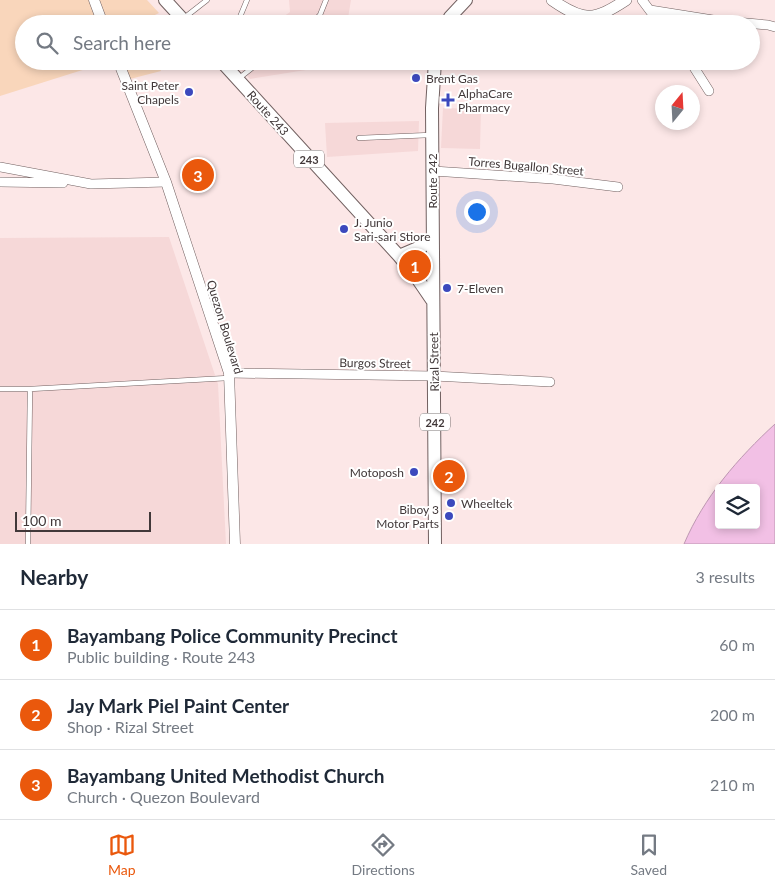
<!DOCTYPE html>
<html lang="en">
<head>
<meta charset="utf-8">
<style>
	body { margin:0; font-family:Lato,sans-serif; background:#f2f2f3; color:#1f2937 }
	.controls { position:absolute; right:15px; bottom:15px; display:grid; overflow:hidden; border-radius:5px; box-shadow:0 2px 8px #0003 }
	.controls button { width:45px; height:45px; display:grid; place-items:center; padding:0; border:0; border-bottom:1px solid #e0e1e3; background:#fff; color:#1f2937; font:25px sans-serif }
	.compass { position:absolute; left:655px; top:85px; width:45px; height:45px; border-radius:50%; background:#fff; box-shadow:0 2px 8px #0003; rotate:18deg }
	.scale { position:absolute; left:15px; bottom:12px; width:136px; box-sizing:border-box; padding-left:5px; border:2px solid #413839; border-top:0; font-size:14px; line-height:18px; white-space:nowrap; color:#413839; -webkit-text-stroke:4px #fff; paint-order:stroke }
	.you { position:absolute; left:476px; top:211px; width:18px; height:18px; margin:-12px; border:4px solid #fff; border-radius:50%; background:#1a73e8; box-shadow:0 0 0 8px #1a73e833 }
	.badge { display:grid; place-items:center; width:32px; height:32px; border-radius:50%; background:#ea580c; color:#fff; font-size:16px; font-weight:700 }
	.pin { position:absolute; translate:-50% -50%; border:2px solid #fff; box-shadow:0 1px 5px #0006 }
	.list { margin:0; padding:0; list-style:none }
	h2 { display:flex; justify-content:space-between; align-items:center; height:65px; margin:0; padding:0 20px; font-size:21px }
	h2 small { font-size:16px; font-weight:400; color:#747a83 }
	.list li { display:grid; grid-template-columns:32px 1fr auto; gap:15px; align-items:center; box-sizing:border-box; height:70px; padding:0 20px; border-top:1px solid #e0e1e3 }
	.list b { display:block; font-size:19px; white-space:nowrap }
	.list p { margin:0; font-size:16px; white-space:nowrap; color:#747a83 }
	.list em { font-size:16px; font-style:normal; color:#747a83 }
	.icon { flex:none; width:28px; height:28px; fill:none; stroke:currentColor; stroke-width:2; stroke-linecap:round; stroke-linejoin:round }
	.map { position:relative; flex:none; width:775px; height:544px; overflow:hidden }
	.search { position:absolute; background:#fff; box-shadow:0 2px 8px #0003; left:15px; right:15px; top:15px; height:55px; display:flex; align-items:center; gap:12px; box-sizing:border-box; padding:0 18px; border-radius:28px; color:#747a83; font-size:19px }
	.sheet { height:275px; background:#fff }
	nav { display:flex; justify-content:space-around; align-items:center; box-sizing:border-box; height:70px; border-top:1px solid #e0e1e3; background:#fff; font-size:14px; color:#747a83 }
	nav a { display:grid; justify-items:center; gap:2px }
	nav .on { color:#ea580c }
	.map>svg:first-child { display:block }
	.built { fill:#f6d8d8 }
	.green { fill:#f9d6bb }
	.water { fill:#f2c0e5; stroke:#bd97b1; fill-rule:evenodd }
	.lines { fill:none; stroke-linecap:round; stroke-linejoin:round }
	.service-casing { stroke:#716060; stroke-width:5.5 }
	.minor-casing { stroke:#716060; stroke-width:10 }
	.tertiary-casing { stroke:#716060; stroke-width:11 }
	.secondary-casing { stroke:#716060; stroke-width:12 }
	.primary-casing { stroke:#716060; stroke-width:14 }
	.service { stroke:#fff; stroke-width:4.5 }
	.minor { stroke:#fff; stroke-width:9 }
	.tertiary { stroke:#fff; stroke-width:10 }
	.secondary { stroke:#fff; stroke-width:11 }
	.primary { stroke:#fff; stroke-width:12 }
	.poi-dot { fill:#3c49bd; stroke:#fff; stroke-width:2 }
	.labels { text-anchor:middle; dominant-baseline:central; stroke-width:4; stroke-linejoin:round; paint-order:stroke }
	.shield { fill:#fff; stroke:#7a7474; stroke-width:1 }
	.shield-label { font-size:11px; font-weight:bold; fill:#413839 }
	.poi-label { font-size:12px; fill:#413839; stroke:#fff; text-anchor:start }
	.street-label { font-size:12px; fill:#413839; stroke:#fff }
</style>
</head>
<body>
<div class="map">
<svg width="775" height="544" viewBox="0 0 775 544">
	<rect width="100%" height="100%" fill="#fce7e7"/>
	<path class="built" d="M 289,0 L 351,0 L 347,24 L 273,24 L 290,12 Z
		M 233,61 L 330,61 L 331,66 L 250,79 Z
		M 443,108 L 481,109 L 480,149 L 441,148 Z
		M 419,121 L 418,151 L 327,157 L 325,123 Z
		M 169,237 L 218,384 L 226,544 L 0,544 L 0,238 Z"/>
	<path class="green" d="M 0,0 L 90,0 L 99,24 L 24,24 L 24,61 L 111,61 L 0,96 Z
		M 98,0 L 147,0 L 159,13 L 136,24 L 108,24 Z
		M 123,61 L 156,61 L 161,71 L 130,79 Z"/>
	<path class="water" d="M 775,424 L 775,544 L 684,544 C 704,497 738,458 775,424 ZM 719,488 L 756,488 L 756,525 L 719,525 Z"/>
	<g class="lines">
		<defs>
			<path id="service" d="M 184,18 L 207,0
				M 237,24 L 247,0
				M 311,24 L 320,15 L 326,0
				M 238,79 L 252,68
				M 359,138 L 430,135
				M 0,389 L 30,389 L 228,378
				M 28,544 L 30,389"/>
			<path id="minor" d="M 642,0 L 660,24
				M 650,10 L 713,20 L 768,25 L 775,27
				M 690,61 L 709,91
				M 0,167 L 91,184 L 166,182
				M 433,171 L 553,179 L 618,187
				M 0,182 L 63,183
				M 229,373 L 434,376 L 550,382"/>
			<path id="tertiary" d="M 94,0 L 103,24
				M 118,61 L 166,182 L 229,373 L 235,544"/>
			<path id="secondary" d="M 552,0 C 584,22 594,21 626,0"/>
			<path id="primary" d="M 165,0 L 187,24
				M 447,24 L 450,17 L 466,0
				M 221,61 L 399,256 L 417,278 L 432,300
				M 435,61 L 432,108 L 435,544
				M 399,256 L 432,242"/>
		</defs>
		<use href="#service" class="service-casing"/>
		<use href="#minor" class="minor-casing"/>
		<use href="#tertiary" class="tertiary-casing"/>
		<use href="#secondary" class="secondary-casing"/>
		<use href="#primary" class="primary-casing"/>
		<use href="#service" class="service"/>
		<use href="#minor" class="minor"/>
		<use href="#tertiary" class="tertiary"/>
		<use href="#secondary" class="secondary"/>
		<use href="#primary" class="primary"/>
	</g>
	<g class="poi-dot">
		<circle cx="416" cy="78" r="5"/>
		<circle cx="189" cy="92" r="5"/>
		<path d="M445.5 92.5h5v5h5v5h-5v5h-5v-5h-5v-5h5z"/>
		<circle cx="344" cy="229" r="5"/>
		<circle cx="447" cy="288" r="5"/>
		<circle cx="414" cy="472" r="5"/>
		<circle cx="451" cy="503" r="5"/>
		<circle cx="449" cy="516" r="5"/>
	</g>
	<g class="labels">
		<g class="shield">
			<rect x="294" y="150.5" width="30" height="17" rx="4"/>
			<rect x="420" y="413.5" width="30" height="17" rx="4"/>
		</g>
		<g class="shield-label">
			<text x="309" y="159">243</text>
			<text x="435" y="422">242</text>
		</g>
		<g class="poi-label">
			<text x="426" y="78">Brent Gas</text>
			<text x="179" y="85" text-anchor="end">Saint Peter<tspan x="179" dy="14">Chapels</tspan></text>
			<text x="458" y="93">AlphaCare<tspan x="458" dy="14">Pharmacy</tspan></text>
			<text x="354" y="222">J. Junio<tspan x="354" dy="14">Sari-sari Stiore</tspan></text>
			<text x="457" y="288">7-Eleven</text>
			<text x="404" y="472" text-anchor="end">Motoposh</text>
			<text x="461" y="503">Wheeltek</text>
			<text x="439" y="509" text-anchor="end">Biboy 3<tspan x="439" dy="14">Motor Parts</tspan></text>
		</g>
		<g class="street-label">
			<text transform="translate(268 113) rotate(48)">Route 243</text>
			<text transform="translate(526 166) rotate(5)">Torres Bugallon Street</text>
			<text transform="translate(432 181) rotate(-90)">Route 242</text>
			<text transform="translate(225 327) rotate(73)">Quezon Boulevard</text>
			<text transform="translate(434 362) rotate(-91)">Rizal Street</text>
			<text transform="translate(375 363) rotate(1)">Burgos Street</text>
		</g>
	</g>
</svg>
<div class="controls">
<button><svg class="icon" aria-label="layers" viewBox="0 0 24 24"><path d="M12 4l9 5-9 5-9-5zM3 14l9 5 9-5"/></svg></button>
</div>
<svg class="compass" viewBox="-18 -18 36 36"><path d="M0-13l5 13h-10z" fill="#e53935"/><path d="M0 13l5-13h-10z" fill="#747a83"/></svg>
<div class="scale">100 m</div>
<div class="you"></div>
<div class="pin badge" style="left:415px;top:266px">1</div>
<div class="pin badge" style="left:449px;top:476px">2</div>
<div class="pin badge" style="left:198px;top:175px">3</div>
<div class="search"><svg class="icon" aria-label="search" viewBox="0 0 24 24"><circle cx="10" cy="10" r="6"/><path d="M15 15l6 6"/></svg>Search here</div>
</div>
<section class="sheet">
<h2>Nearby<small>3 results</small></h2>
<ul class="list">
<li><span class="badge">1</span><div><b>Bayambang Police Community Precinct</b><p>Public building · Route 243</p></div><em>60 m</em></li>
<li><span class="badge">2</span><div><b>Jay Mark Piel Paint Center</b><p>Shop · Rizal Street</p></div><em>200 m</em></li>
<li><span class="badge">3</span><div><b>Bayambang United Methodist Church</b><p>Church · Quezon Boulevard</p></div><em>210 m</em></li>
</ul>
</section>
<nav>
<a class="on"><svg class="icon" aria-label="map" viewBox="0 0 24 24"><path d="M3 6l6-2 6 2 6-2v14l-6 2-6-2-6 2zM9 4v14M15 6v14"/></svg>Map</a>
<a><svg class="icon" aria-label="directions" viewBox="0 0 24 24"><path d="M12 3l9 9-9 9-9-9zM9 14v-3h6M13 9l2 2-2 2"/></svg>Directions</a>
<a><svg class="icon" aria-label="saved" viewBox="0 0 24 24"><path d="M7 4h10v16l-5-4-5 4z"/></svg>Saved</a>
</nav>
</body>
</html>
